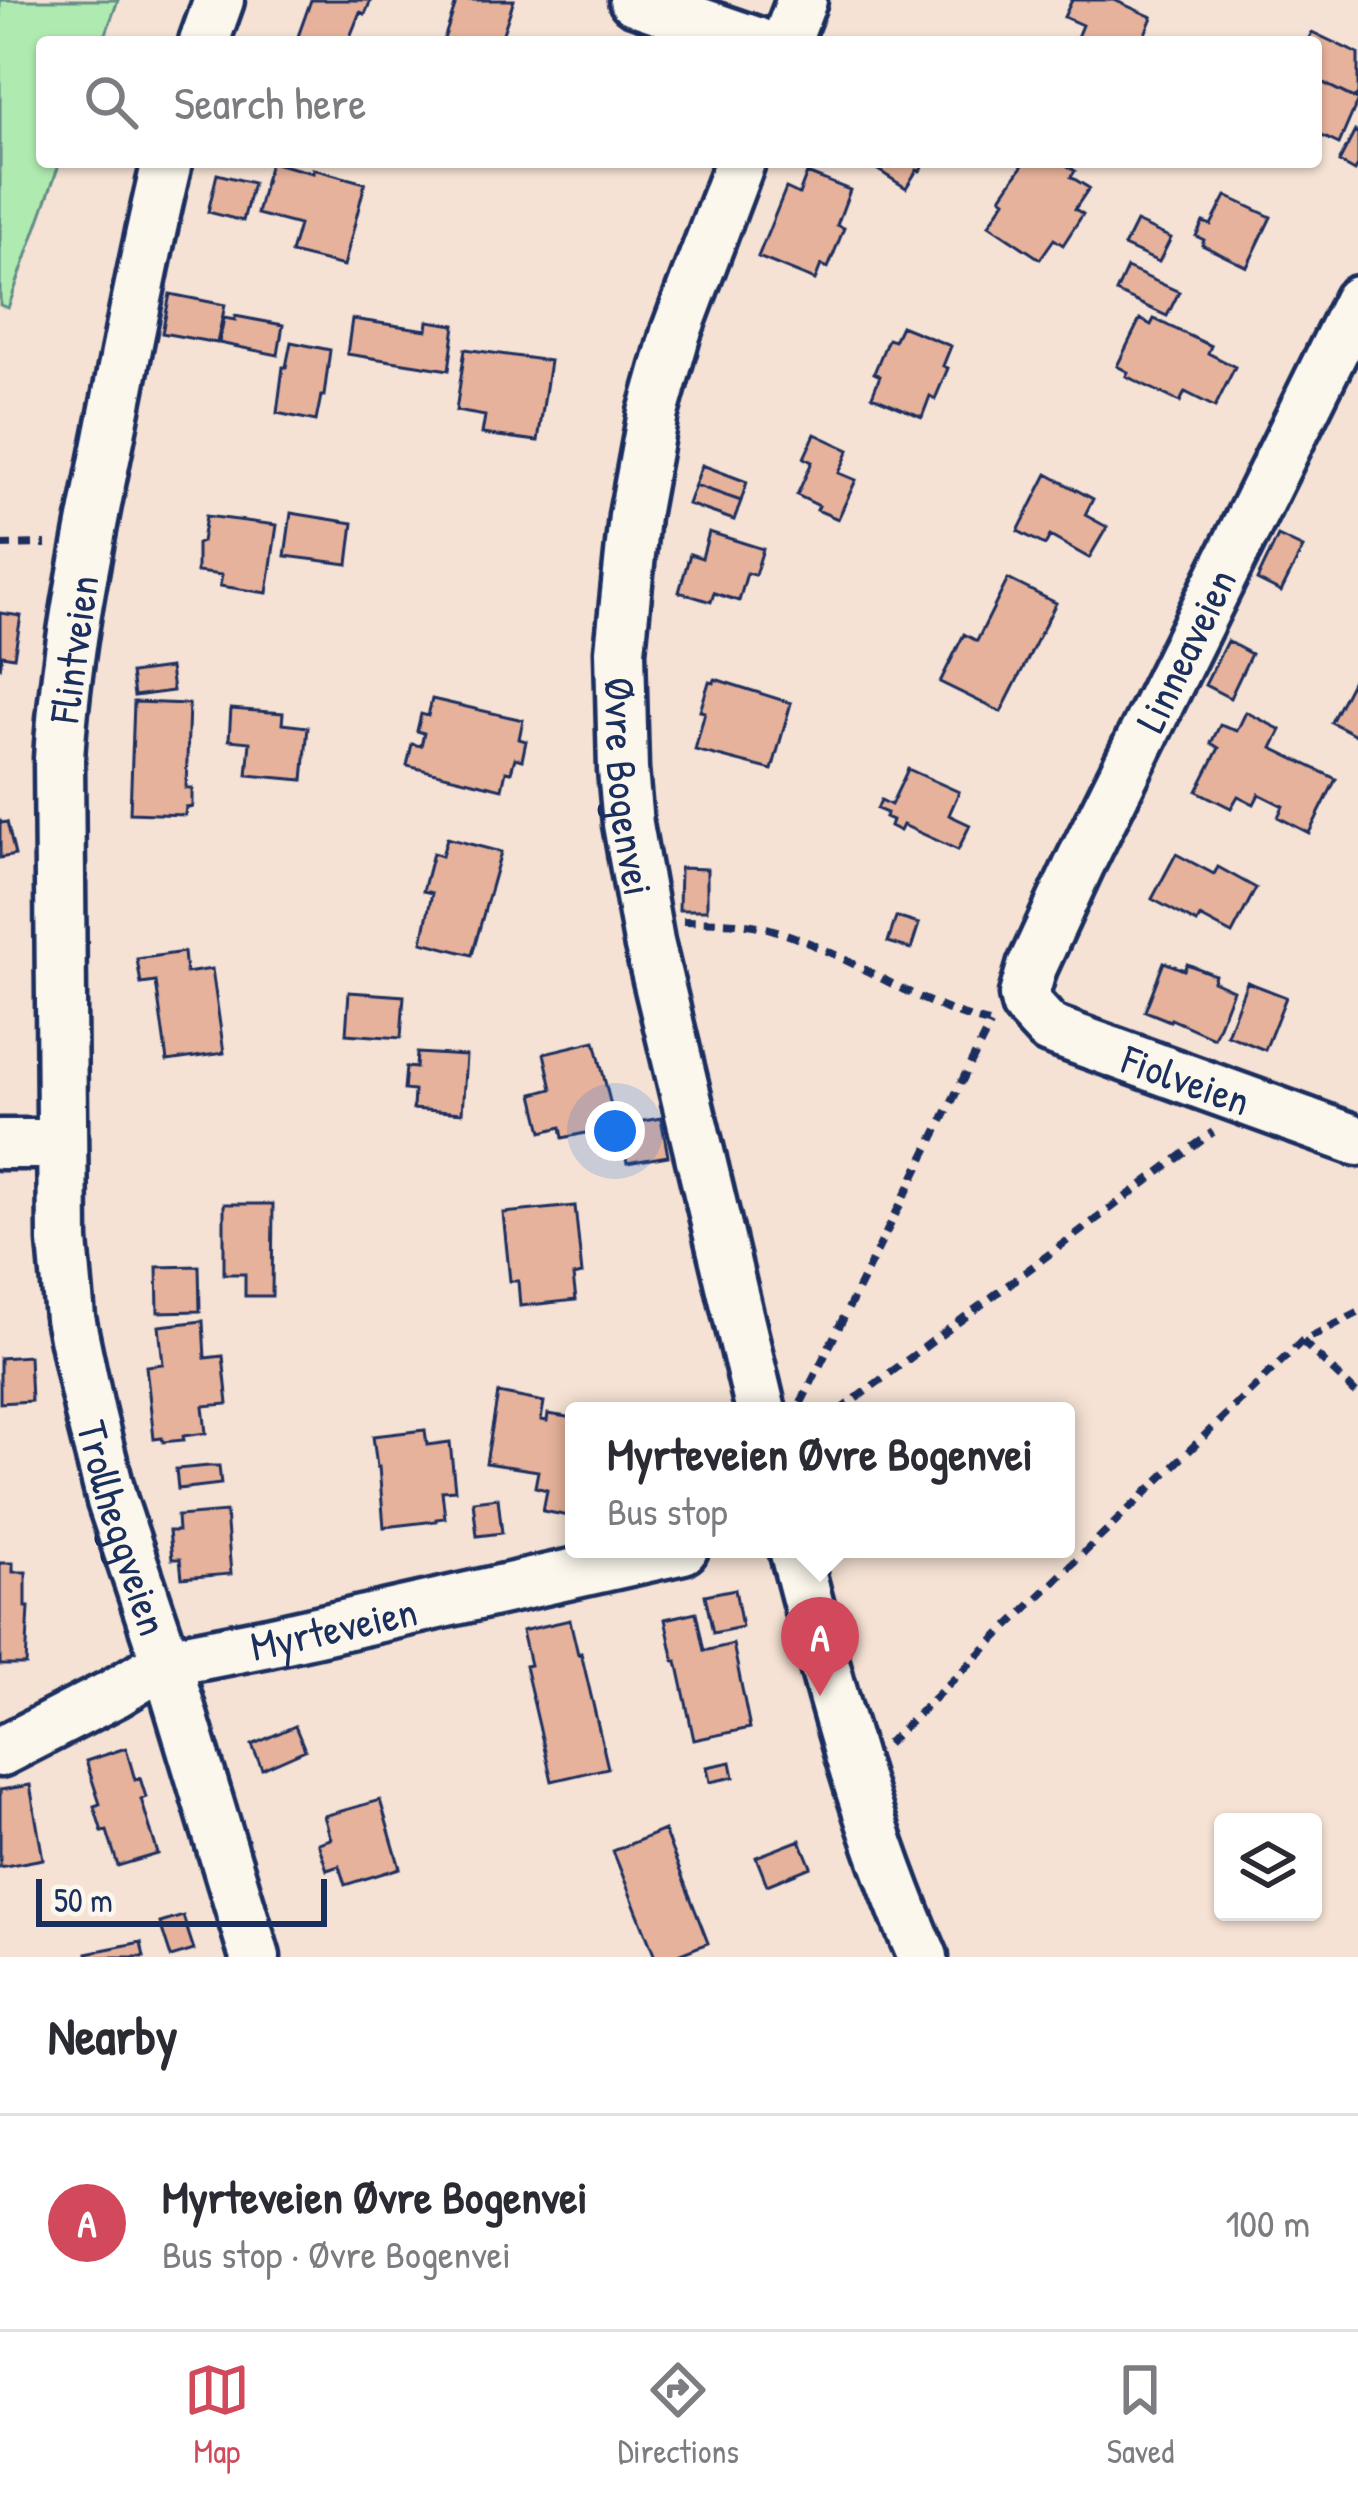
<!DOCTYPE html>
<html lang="en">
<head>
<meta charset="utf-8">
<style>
	body { margin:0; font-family:"Patrick Hand",sans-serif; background:#f2f2f3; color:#2b2b33 }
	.controls { position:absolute; right:36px; bottom:36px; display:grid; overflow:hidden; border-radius:12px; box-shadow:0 3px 9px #0004 }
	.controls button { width:108px; height:108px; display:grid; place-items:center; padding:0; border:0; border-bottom:3px solid #e1e1e2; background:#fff; color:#2b2b33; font:60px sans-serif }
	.scale { position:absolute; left:36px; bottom:30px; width:291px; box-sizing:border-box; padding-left:12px; border:6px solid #1b2f5e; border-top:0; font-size:33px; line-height:42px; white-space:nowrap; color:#1b2f5e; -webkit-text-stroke:9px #fbf7ec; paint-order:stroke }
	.you { position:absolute; left:615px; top:1131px; width:42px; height:42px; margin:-30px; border:9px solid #fff; border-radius:50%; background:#1a73e8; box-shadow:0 0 0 18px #1a73e833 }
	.badge { display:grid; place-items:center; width:78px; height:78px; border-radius:50%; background:#d1495b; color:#fff; font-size:39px; font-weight:700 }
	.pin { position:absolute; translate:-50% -99px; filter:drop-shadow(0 3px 6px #0008) }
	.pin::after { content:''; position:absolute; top:63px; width:42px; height:36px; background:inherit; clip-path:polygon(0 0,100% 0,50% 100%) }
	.popup { position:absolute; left:565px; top:1402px; width:510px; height:156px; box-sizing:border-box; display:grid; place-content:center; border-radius:12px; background:#fff; filter:drop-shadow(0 3px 9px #0005); font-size:39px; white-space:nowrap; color:#7c7c81 }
	.popup b { font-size:45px; color:#2b2b33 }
	.popup::after { content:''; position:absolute; left:50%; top:100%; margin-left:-24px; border:24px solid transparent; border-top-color:#fff }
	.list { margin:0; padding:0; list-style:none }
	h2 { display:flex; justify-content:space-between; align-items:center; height:156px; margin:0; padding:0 48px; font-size:51px }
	h2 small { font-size:39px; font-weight:400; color:#7c7c81 }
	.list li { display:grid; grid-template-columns:78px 1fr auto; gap:36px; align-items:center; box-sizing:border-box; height:216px; padding:0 48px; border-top:3px solid #e1e1e2 }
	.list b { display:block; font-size:45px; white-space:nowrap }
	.list p { margin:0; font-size:39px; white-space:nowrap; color:#7c7c81 }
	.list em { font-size:39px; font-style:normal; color:#7c7c81 }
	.icon { flex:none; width:66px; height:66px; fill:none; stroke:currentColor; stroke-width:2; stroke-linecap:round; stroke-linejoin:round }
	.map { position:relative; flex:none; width:1358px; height:1957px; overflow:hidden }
	.search { position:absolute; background:#fff; box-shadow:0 3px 9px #0004; left:36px; right:36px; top:36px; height:132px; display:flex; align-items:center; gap:30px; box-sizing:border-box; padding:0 42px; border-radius:12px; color:#7c7c81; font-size:45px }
	.sheet { height:372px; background:#fff }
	nav { display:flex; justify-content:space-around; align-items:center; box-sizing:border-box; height:168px; border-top:3px solid #e1e1e2; background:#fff; font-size:33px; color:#7c7c81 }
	nav a { display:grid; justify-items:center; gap:6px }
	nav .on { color:#d1495b }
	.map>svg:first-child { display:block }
	.green { fill:#afebb1; stroke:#658d88; stroke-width:3 }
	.building { fill:#e7b29b; stroke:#1b2f5e; stroke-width:3 }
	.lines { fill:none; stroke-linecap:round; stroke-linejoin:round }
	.minor-casing { stroke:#1b2f5e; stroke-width:57 }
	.path { stroke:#1b2f5e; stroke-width:8; stroke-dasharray:12 9; stroke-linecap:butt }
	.minor { stroke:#fbf7ec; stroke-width:48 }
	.labels { text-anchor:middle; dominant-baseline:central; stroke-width:9; stroke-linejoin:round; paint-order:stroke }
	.street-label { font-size:42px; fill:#1b2f5e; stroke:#fbf7ec }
</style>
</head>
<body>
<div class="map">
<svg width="1358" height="1957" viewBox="0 0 1358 1957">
	<rect width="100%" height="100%" fill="#f5e2d4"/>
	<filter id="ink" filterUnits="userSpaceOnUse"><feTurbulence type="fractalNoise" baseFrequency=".00833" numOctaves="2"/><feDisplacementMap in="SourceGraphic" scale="24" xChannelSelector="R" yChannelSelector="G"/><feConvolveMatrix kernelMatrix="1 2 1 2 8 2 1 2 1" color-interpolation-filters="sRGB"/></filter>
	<g filter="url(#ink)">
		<path class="green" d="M 0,0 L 118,0 L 103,42 L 42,42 L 42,162 L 60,162 L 8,308 L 0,305 Z"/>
		<path class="building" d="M 311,0 L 371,0 L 365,14 L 360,12 L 348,42 L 296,42 Z
			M 457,0 L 514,0 L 500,42 L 443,42 Z
			M 1072,0 L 1114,0 L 1152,17 L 1145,34 L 1152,37 L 1149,42 L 1075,42 L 1082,25 L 1064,17 Z
			M 1312,32 L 1358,54 L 1358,93 L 1355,99 L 1321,82 L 1318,88 L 1316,87 L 1316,42 L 1307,42 Z
			M 1321,82 L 1358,100 L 1339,144 L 1316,133 L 1316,87 L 1318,88 Z
			M 1355,131 L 1358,133 L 1358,165 L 1355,171 L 1339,162 Z
			M 270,162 L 313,173 L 313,169 L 365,183 L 344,266 L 291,253 L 299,225 L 257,214 Z
			M 879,162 L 926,162 L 920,171 L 917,170 L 906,188 L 875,168 Z
			M 1025,162 L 1062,162 L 1075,171 L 1071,177 L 1089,188 L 1075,209 L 1083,214 L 1063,245 L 1054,239 L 1040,259 L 989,225 L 1005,200 L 1001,197 Z
			M 807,173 L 850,190 L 837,225 L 844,228 L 828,268 L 821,265 L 815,280 L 758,257 L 786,188 L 799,194 Z
			M 217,174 L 253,183 L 243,221 L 208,212 Z
			M 1226,196 L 1271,217 L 1247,267 L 1202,245 L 1204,240 L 1196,236 L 1203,222 L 1211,225 Z
			M 1136,222 L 1171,238 L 1159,262 L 1124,246 Z
			M 1127,268 L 1179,292 L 1167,316 L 1116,292 Z
			M 170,294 L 225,305 L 217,343 L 162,333 Z
			M 235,316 L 283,325 L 278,355 L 219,343 L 224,318 L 235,320 Z
			M 352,319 L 427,330 L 428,321 L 455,325 L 449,370 L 347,354 Z
			M 1140,319 L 1151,325 L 1154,319 L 1211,346 L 1208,353 L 1235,367 L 1215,407 L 1185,392 L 1180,402 L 1126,376 L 1128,372 L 1117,366 Z
			M 901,326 L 951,346 L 943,366 L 948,368 L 935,399 L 930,396 L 922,417 L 872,396 L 880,376 L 874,373 L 888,339 L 894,341 Z
			M 291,342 L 330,350 L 324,396 L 321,396 L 316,421 L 277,413 L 283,367 L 286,367 Z
			M 465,349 L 550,361 L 538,441 L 482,434 L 485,416 L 456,411 Z
			M 815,434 L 849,450 L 839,473 L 856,480 L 838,519 L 817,510 L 819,506 L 797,495 L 812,462 L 804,458 Z
			M 702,465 L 747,482 L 741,501 L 695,485 Z
			M 1047,474 L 1093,499 L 1085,515 L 1107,527 L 1089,558 L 1050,536 L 1045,545 L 1018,531 Z
			M 695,485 L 741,501 L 734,520 L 688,504 Z
			M 291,513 L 353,523 L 348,564 L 285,556 Z
			M 206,516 L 277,525 L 267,593 L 220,586 L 222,575 L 197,572 L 197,544 L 202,542 Z
			M 709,532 L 763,549 L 755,575 L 747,573 L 739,601 L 714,593 L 711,602 L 679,592 L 690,554 L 702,558 Z
			M 1278,536 L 1303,548 L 1281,592 L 1257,580 Z
			M 1008,579 L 1056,603 L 1001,712 L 940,682 L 964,634 L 977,641 Z
			M 0,613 L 21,616 L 14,657 L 2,655 L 0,669 Z
			M 1227,641 L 1251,654 L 1230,698 L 1205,685 Z
			M 170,668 L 173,691 L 134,696 L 131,673 Z
			M 1358,670 L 1358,736 L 1331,722 Z
			M 715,679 L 791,703 L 772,770 L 695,750 L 705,712 L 700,711 L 709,682 L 714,683 Z
			M 432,699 L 523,720 L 519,739 L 526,741 L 522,760 L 515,758 L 511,772 L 506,771 L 502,789 L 407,766 L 412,744 L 421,746 L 424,733 L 417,731 L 421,714 L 428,716 Z
			M 134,702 L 189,704 L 186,788 L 192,788 L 192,807 L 186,807 L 185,815 L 130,813 Z
			M 231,709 L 283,713 L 282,724 L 308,727 L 303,780 L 247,775 L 250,742 L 229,740 Z
			M 1246,712 L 1281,730 L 1272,748 L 1336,779 L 1309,833 L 1278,817 L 1283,806 L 1259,794 L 1254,804 L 1238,796 L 1231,808 L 1197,791 L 1219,748 L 1211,743 L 1220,725 L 1237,731 Z
			M 908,769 L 959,792 L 949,815 L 970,825 L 958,850 L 903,825 L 900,831 L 890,826 L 892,820 L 885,817 L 887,813 L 877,809 L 881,800 L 891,805 Z
			M 0,819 L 1,823 L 7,822 L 15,855 L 0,858 Z
			M 447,838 L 501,852 L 472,955 L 422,942 L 432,893 L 423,891 L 433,853 L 442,856 Z
			M 1176,854 L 1214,874 L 1218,867 L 1256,888 L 1232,934 L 1200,917 L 1197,923 L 1152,899 Z
			M 680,868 L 707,869 L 707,910 L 679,910 Z
			M 896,917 L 919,924 L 911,949 L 888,942 Z
			M 184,952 L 186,973 L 212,969 L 224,1053 L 167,1061 L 156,982 L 141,984 L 137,959 Z
			M 1164,962 L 1184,970 L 1187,964 L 1215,975 L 1213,981 L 1233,990 L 1214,1038 L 1171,1019 L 1170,1021 L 1145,1011 Z
			M 1247,982 L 1286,997 L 1265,1050 L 1227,1035 Z
			M 349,992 L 404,996 L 401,1038 L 346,1034 Z
			M 595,1041 L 616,1126 L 563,1138 L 561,1127 L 542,1132 L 533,1094 L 552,1089 L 544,1053 Z
			M 417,1053 L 466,1056 L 462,1113 L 413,1109 L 414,1091 L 404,1090 L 406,1067 L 416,1068 Z
			M 661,1118 L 668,1156 L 627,1163 L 620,1125 Z
			M 224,1204 L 273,1204 L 272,1296 L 245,1296 L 245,1274 L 224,1274 Z
			M 575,1206 L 582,1274 L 573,1276 L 576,1300 L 520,1306 L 518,1281 L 510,1281 L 503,1213 Z
			M 199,1266 L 200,1311 L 158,1312 L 157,1267 Z
			M 203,1321 L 205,1358 L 223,1356 L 228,1404 L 203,1406 L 206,1433 L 183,1436 L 184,1440 L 163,1442 L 162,1438 L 154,1439 L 146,1366 L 163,1364 L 159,1326 Z
			M 29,1356 L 31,1401 L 0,1403 L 0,1358 Z
			M 498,1393 L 544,1402 L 541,1420 L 547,1421 L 548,1414 L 574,1418 L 574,1517 L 543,1511 L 547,1490 L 535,1487 L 538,1471 L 486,1463 Z
			M 425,1430 L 427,1445 L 450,1442 L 455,1490 L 442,1491 L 445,1518 L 436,1519 L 436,1521 L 384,1527 L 379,1467 L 377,1467 L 373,1436 Z
			M 209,1466 L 219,1466 L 221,1484 L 178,1489 L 176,1469 Z
			M 498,1498 L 502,1533 L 477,1536 L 473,1501 Z
			M 226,1512 L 231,1574 L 182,1578 L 180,1559 L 172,1559 L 169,1531 L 178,1531 L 177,1516 Z
			M 0,1563 L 13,1563 L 13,1572 L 26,1572 L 26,1607 L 29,1607 L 26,1665 L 0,1665 Z
			M 735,1589 L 742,1627 L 713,1633 L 705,1595 Z
			M 696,1612 L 704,1651 L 733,1644 L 750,1728 L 694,1740 L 677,1661 L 674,1661 L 665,1619 Z
			M 570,1620 L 578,1654 L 581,1653 L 608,1768 L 552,1781 L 525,1666 L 530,1665 L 522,1631 Z
			M 295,1726 L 305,1750 L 262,1769 L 252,1745 Z
			M 126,1748 L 135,1780 L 140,1778 L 146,1797 L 141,1799 L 158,1854 L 118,1866 L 107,1831 L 102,1832 L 94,1806 L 100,1804 L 86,1761 Z
			M 731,1762 L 734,1777 L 710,1782 L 707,1767 Z
			M 30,1785 L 43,1859 L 0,1867 L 0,1790 Z
			M 380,1800 L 400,1868 L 345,1885 L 339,1866 L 327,1870 L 318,1843 L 331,1839 L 324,1816 Z
			M 664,1830 L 708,1943 L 673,1957 L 655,1957 L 613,1851 Z
			M 800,1840 L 811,1867 L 767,1885 L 756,1857 Z
			M 183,1916 L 194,1950 L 171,1957 L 160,1923 Z
			M 141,1942 L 144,1957 L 88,1957 L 87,1953 Z"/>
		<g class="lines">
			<defs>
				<g id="minor">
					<path d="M 634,0 L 756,42"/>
					<path d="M 204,42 L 219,0"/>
					<path d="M 786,42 L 802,0"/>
					<path id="s1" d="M 167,162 C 143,261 125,360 105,459 C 85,559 65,658 59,759 L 63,1241 L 70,1318 L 90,1413 L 112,1501 L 166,1662 L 255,1957"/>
					<path id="s2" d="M 740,162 L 676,332 L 653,413 L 634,516 L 620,651 L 623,770 L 628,824 L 649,942 L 761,1411"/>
					<path id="s3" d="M 1358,301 L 1080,863 L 1032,967 L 1024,995 L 1026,1004 L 1049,1029 L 1358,1141"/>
					<path d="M 0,1144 L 61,1144"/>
					<path d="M 794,1549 C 830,1687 865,1826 923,1957"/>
					<path id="s4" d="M 0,1752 L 115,1693 L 166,1662 L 268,1642 L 683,1549"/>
				</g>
			</defs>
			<use href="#minor" class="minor-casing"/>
			<path class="path" d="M 0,545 L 46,544
				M 683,921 C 710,922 740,921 767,928 C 845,950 911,1004 989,1023
				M 1302,1341 L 1358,1395
				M 801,1403 L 990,1025
				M 839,1411 L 1213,1132
				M 887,1744 L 1302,1341 L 1358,1313"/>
			<use href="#minor" class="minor"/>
		</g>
	</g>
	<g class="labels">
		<g class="street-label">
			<text transform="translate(73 649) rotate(-82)">Flintveien</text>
			<text transform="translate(1185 650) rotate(-64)">Linneaveien</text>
			<text stroke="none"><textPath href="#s2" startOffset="642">Øvre Bogenvei</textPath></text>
			<text stroke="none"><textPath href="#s3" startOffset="960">Fiolveien</textPath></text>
			<text stroke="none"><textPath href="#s1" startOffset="1383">Trollheggveien</textPath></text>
			<text stroke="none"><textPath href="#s4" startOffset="360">Myrteveien</textPath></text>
		</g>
	</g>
</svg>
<div class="controls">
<button><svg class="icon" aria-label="layers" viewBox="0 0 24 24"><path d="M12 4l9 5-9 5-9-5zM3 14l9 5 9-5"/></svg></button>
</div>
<div class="scale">50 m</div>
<div class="you"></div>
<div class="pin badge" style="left:820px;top:1696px">A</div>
<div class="popup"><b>Myrteveien Øvre Bogenvei</b>Bus stop</div>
<div class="search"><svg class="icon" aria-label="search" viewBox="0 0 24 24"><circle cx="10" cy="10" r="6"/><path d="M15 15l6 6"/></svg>Search here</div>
</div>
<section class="sheet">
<h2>Nearby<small></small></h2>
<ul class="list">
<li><span class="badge">A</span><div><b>Myrteveien Øvre Bogenvei</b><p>Bus stop · Øvre Bogenvei</p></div><em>100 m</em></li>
</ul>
</section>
<nav>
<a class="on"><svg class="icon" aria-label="map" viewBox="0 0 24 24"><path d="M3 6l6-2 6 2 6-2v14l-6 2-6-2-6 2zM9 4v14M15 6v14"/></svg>Map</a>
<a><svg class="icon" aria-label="directions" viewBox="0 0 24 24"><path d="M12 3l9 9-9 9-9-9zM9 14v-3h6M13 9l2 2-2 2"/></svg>Directions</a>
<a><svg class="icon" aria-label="saved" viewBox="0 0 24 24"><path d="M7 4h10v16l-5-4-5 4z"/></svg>Saved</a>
</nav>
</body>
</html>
